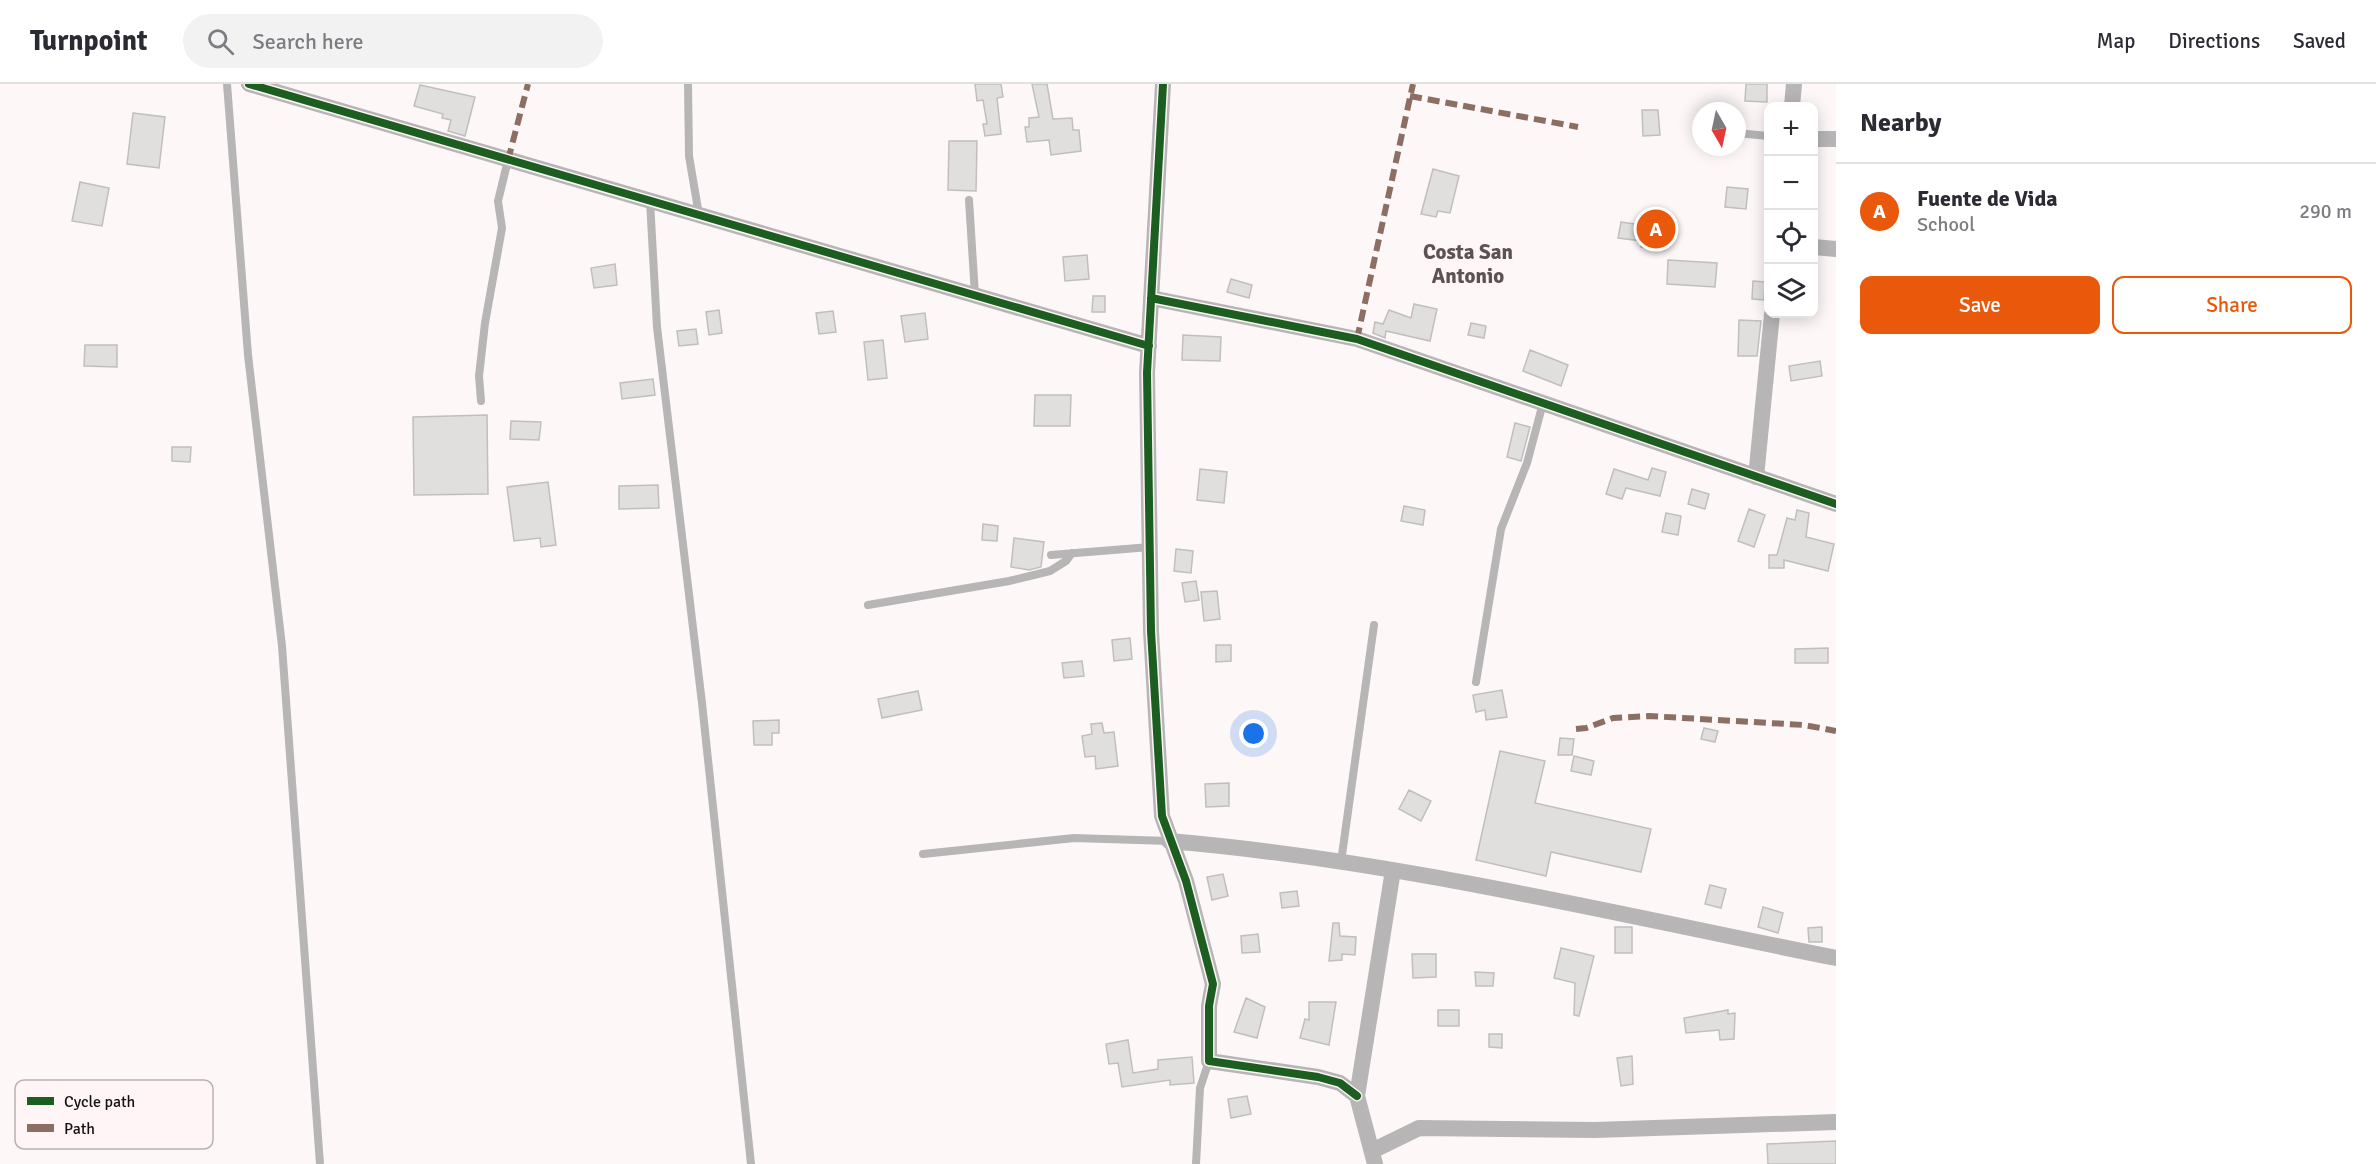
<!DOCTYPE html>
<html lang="en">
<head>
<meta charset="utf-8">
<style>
	body { margin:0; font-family:Signika,sans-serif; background:#f2f2f3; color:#2b2b33 }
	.controls { position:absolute; right:18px; top:18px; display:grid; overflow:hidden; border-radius:12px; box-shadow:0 3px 15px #0003 }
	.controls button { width:54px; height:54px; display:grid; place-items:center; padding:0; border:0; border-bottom:2px solid #e1e1e2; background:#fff; color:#2b2b33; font:30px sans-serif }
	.compass { position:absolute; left:1692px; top:18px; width:54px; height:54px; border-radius:50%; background:#fff; box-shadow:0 3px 15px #0003; rotate:171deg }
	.you { position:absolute; left:1254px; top:650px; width:21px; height:21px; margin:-15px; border:4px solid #fff; border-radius:50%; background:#1a73e8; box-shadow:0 0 0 9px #1a73e833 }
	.badge { display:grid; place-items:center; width:39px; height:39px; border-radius:50%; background:#ea580c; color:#fff; font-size:20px; font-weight:700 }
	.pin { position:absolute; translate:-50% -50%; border:3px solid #fff; box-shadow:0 2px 6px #0006 }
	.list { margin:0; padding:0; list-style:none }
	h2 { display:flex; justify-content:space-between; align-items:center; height:78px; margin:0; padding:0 24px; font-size:26px }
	h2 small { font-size:20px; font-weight:400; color:#7c7c81 }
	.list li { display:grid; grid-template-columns:39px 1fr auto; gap:18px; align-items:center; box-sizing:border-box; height:96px; padding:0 24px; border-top:2px solid #e1e1e2 }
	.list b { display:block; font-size:22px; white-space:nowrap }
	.list p { margin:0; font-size:20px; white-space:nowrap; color:#7c7c81 }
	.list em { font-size:20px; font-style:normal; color:#7c7c81 }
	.actions { display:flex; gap:12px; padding:18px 24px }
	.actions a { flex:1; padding:14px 0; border:2px solid #ea580c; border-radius:12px; text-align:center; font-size:21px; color:#ea580c }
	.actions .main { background:#ea580c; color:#fff }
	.icon { flex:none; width:33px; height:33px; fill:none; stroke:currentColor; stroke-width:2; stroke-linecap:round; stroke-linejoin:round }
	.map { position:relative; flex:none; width:1836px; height:1080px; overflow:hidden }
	header { display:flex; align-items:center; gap:36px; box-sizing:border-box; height:84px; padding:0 30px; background:#fff; border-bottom:2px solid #e1e1e2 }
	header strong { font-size:28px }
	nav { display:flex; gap:33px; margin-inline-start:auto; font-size:21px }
	.search { width:420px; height:54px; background:#f2f2f3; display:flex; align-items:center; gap:15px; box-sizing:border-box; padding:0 21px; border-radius:33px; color:#7c7c81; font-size:22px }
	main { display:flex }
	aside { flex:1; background:#fff }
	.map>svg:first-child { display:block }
	.building { fill:#e0dfde; stroke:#c0bfbe; stroke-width:1.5 }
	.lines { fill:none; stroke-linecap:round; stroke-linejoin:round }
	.lane { stroke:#b7b5b6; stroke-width:8 }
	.street { stroke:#b7b5b6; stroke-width:16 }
	.quiet { stroke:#8d6e63; stroke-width:6; stroke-dasharray:12 6; stroke-linecap:butt }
	.cycleway-casing { stroke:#fff5f7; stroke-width:11 }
	.cycleway { stroke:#1b5e20; stroke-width:8 }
	.labels { text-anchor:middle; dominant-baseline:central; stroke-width:4.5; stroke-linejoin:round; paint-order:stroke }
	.quarter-label { font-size:21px; font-weight:bold; fill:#5a5254; stroke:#fff5f7 }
	.key { fill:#fff5f7; stroke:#b9b1b3; stroke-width:1.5 }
	.key-label { font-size:16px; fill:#151213 }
</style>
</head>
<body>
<header>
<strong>Turnpoint</strong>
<div class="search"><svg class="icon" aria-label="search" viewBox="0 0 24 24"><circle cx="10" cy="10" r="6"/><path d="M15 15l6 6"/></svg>Search here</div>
<nav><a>Map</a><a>Directions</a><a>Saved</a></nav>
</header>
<main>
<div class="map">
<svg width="1836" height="1080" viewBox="0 0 1836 1080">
	<rect width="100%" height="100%" fill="#fdf7f8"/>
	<path class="building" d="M 975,0 L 1001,0 L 1003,13 L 997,14 L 1001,50 L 985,52 L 983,40 L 987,40 L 983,16 L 977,17 Z
		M 1032,0 L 1047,0 L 1053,35 L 1072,34 L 1073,46 L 1079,46 L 1081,67 L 1051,71 L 1049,56 L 1027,58 L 1025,43 L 1029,43 L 1029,34 L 1039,33 Z
		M 1746,0 L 1767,0 L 1767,18 L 1745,17 Z
		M 420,1 L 475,13 L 465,52 L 448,47 L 451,36 L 442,34 L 443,30 L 414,22 Z
		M 1642,26 L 1658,26 L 1660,51 L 1643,52 Z
		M 133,29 L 165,33 L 159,84 L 127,80 Z
		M 949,57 L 977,57 L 976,107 L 948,106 Z
		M 1433,85 L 1459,92 L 1450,129 L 1438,127 L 1436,133 L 1421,130 Z
		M 80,98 L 109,104 L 102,142 L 72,137 Z
		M 1727,103 L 1748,105 L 1746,125 L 1725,123 Z
		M 1621,138 L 1668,145 L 1664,166 L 1641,163 L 1642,157 L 1618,154 Z
		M 1087,171 L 1089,195 L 1065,197 L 1063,173 Z
		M 1668,176 L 1717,179 L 1715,203 L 1667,200 Z
		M 615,180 L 617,201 L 594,204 L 591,184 Z
		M 1231,195 L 1252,201 L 1249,214 L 1227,208 Z
		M 1753,197 L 1765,198 L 1764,216 L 1752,215 Z
		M 1093,212 L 1105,212 L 1105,228 L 1092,228 Z
		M 1414,220 L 1437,225 L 1430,257 L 1386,247 L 1385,254 L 1373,249 L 1375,238 L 1383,240 L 1389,226 L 1411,234 Z
		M 719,226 L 722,249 L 709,251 L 706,228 Z
		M 833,227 L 836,248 L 819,250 L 816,229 Z
		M 925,229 L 928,255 L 905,258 L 901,232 Z
		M 1739,236 L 1761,237 L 1757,272 L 1738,272 Z
		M 1471,239 L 1486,242 L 1484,254 L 1468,251 Z
		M 696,245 L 698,260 L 679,262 L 677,247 Z
		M 1183,251 L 1221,253 L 1220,277 L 1182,276 Z
		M 883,256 L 887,294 L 868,296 L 864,258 Z
		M 85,261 L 117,261 L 117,283 L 84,282 Z
		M 1530,266 L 1568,281 L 1561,302 L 1523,287 Z
		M 1820,277 L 1822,292 L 1791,297 L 1789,282 Z
		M 653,295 L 655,311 L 622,315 L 620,299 Z
		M 1035,311 L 1071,311 L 1070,342 L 1034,342 Z
		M 487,331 L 488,410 L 414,411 L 413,333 Z
		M 511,337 L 541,338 L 539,356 L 510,355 Z
		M 1515,339 L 1530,343 L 1521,377 L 1507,373 Z
		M 172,363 L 191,363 L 190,378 L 172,377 Z
		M 1652,384 L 1666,388 L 1660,412 L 1626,404 L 1622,415 L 1606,410 L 1614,385 L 1648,396 Z
		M 1200,385 L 1227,388 L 1224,419 L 1197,416 Z
		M 548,398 L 556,461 L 541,463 L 540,454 L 514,457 L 507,403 Z
		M 658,401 L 659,424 L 619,425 L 619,402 Z
		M 1692,405 L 1709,410 L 1705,425 L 1688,420 Z
		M 1404,422 L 1425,426 L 1423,441 L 1401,437 Z
		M 1749,425 L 1765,431 L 1754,463 L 1738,457 Z
		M 1797,426 L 1809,429 L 1806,453 L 1834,460 L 1828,487 L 1784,476 L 1784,484 L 1769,484 L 1769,471 L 1777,471 L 1787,434 L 1795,436 Z
		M 1666,429 L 1681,432 L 1678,451 L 1662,448 Z
		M 983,440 L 998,442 L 997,457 L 982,456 Z
		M 1014,454 L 1044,458 L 1041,483 L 1029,486 L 1011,483 Z
		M 1176,465 L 1193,467 L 1191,489 L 1174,487 Z
		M 1196,497 L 1199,516 L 1185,518 L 1182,499 Z
		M 1217,507 L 1220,535 L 1204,537 L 1201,508 Z
		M 1130,554 L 1132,575 L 1114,577 L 1112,556 Z
		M 1216,561 L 1231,561 L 1231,577 L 1216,578 Z
		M 1828,564 L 1828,579 L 1795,579 L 1795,565 Z
		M 1082,577 L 1084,592 L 1064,594 L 1062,579 Z
		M 1502,606 L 1507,633 L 1486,636 L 1485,626 L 1476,628 L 1473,611 Z
		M 918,607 L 922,626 L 882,634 L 878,615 Z
		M 779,636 L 779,649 L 772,649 L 772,661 L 754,661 L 753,637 Z
		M 1102,639 L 1104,649 L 1114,648 L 1118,682 L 1096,685 L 1095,672 L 1085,673 L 1082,652 L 1092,650 L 1091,640 Z
		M 1704,644 L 1718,647 L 1715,658 L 1701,655 Z
		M 1560,654 L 1574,655 L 1572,671 L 1558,671 Z
		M 1500,667 L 1545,677 L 1535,719 L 1651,745 L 1641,788 L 1551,768 L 1546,792 L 1476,776 Z
		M 1574,672 L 1594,677 L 1591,691 L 1571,687 Z
		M 1229,699 L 1229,722 L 1206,723 L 1205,700 Z
		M 1409,706 L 1431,717 L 1421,737 L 1399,725 Z
		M 1223,790 L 1228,812 L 1212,816 L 1207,793 Z
		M 1710,801 L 1726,805 L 1721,824 L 1705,820 Z
		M 1297,807 L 1299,822 L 1282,824 L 1280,809 Z
		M 1763,823 L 1783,829 L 1778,849 L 1758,843 Z
		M 1333,839 L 1339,839 L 1340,852 L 1356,853 L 1355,871 L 1342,870 L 1342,876 L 1329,877 Z
		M 1615,843 L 1632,843 L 1632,869 L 1615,869 Z
		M 1822,843 L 1822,858 L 1809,858 L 1808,844 Z
		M 1258,850 L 1260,868 L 1242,869 L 1241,852 Z
		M 1561,864 L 1594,872 L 1579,932 L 1574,931 L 1575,899 L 1554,894 Z
		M 1412,870 L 1436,870 L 1436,893 L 1413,894 Z
		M 1475,888 L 1494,889 L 1493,902 L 1476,902 Z
		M 1246,914 L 1265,923 L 1257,954 L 1234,948 Z
		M 1309,918 L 1336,918 L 1329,961 L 1300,954 L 1305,935 L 1309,936 Z
		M 1438,926 L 1459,926 L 1459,942 L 1438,942 Z
		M 1728,926 L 1728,930 L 1735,929 L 1734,955 L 1720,956 L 1719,946 L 1686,949 L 1684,934 Z
		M 1489,950 L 1502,950 L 1502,964 L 1489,963 Z
		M 1128,956 L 1133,989 L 1158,985 L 1158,976 L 1192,973 L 1194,999 L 1170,1001 L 1170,996 L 1122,1003 L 1118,979 L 1109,980 L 1106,960 Z
		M 1632,972 L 1633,1000 L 1621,1002 L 1617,974 Z
		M 1247,1012 L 1251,1030 L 1231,1034 L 1228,1015 Z
		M 1836,1057 L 1836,1080 L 1768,1080 L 1767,1060 Z"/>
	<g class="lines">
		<path class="lane" d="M 227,0 L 248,271 L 282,562 L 320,1080
			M 688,0 L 689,72 L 699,131
			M 1737,49 L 1768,52
			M 969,116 L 975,211
			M 650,117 L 657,243 L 702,619 L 751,1080
			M 481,317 L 479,292 L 485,239 L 502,144 L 498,117 L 508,76
			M 1051,471 L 1150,463
			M 868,521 L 1009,497 L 1050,487 L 1066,477 L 1072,469
			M 1476,598 L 1501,445 L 1527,379 L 1543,319
			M 923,770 L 1074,754 L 1169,757
			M 1341,778 L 1374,541
			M 1196,1080 L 1200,1004 L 1209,977"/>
		<path class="street" d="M 249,0 L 1149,262
			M 1163,0 L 1147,289 L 1151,547 L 1162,732 L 1186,797 L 1213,900 L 1209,922 L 1209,977 L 1318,993 L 1340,999 L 1357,1012
			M 1792,22 L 1794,0
			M 1814,55 L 1836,55
			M 1814,163 L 1836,165
			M 1151,214 L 1357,255 L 1836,420
			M 1756,393 L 1772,230
			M 1169,757 C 1394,776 1615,830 1836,874
			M 1372,1067 L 1419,1044 L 1595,1046 L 1836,1038
			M 1375,1080 L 1357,1012 L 1393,786"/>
		<path class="quiet" d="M 1410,12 L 1578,43
			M 508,76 L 528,0
			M 1357,255 L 1413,0
			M 1576,645 L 1586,644 L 1613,634 L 1649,632 L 1804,641 L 1836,647"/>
		<defs>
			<path id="cycleway" d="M 249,0 L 1149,262
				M 1163,0 L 1147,289 L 1151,547 L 1162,732 L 1186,797 L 1213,900 L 1209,922 L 1209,977 L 1318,993 L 1340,999 L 1357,1012
				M 1151,214 L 1357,255 L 1836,420"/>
		</defs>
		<use href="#cycleway" class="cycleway-casing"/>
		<use href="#cycleway" class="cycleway"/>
	</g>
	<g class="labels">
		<g class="quarter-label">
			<text x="1468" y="168">Costa San<tspan x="1468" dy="24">Antonio</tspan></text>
		</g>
	</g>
	<rect x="15" y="996" width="198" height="69" rx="9" class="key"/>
	<rect x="27" y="1013" width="27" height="8" fill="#1b5e20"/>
	<rect x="27" y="1040" width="27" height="8" fill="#8d6e63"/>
	<g class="key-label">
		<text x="64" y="1023">Cycle path</text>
		<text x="64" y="1050">Path</text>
	</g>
</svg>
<div class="controls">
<button>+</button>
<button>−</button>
<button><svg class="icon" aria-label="locate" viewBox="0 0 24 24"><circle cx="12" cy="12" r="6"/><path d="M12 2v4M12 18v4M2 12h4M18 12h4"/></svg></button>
<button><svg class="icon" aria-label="layers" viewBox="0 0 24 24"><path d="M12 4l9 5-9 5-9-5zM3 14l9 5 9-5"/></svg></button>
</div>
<svg class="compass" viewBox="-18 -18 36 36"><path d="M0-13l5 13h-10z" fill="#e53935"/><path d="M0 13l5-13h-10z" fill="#7c7c81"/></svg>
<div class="you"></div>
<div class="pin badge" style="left:1656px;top:145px">A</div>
</div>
<aside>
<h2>Nearby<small></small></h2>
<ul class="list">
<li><span class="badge">A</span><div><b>Fuente de Vida</b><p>School</p></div><em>290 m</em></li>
</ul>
<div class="actions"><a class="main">Save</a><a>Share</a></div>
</aside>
</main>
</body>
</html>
